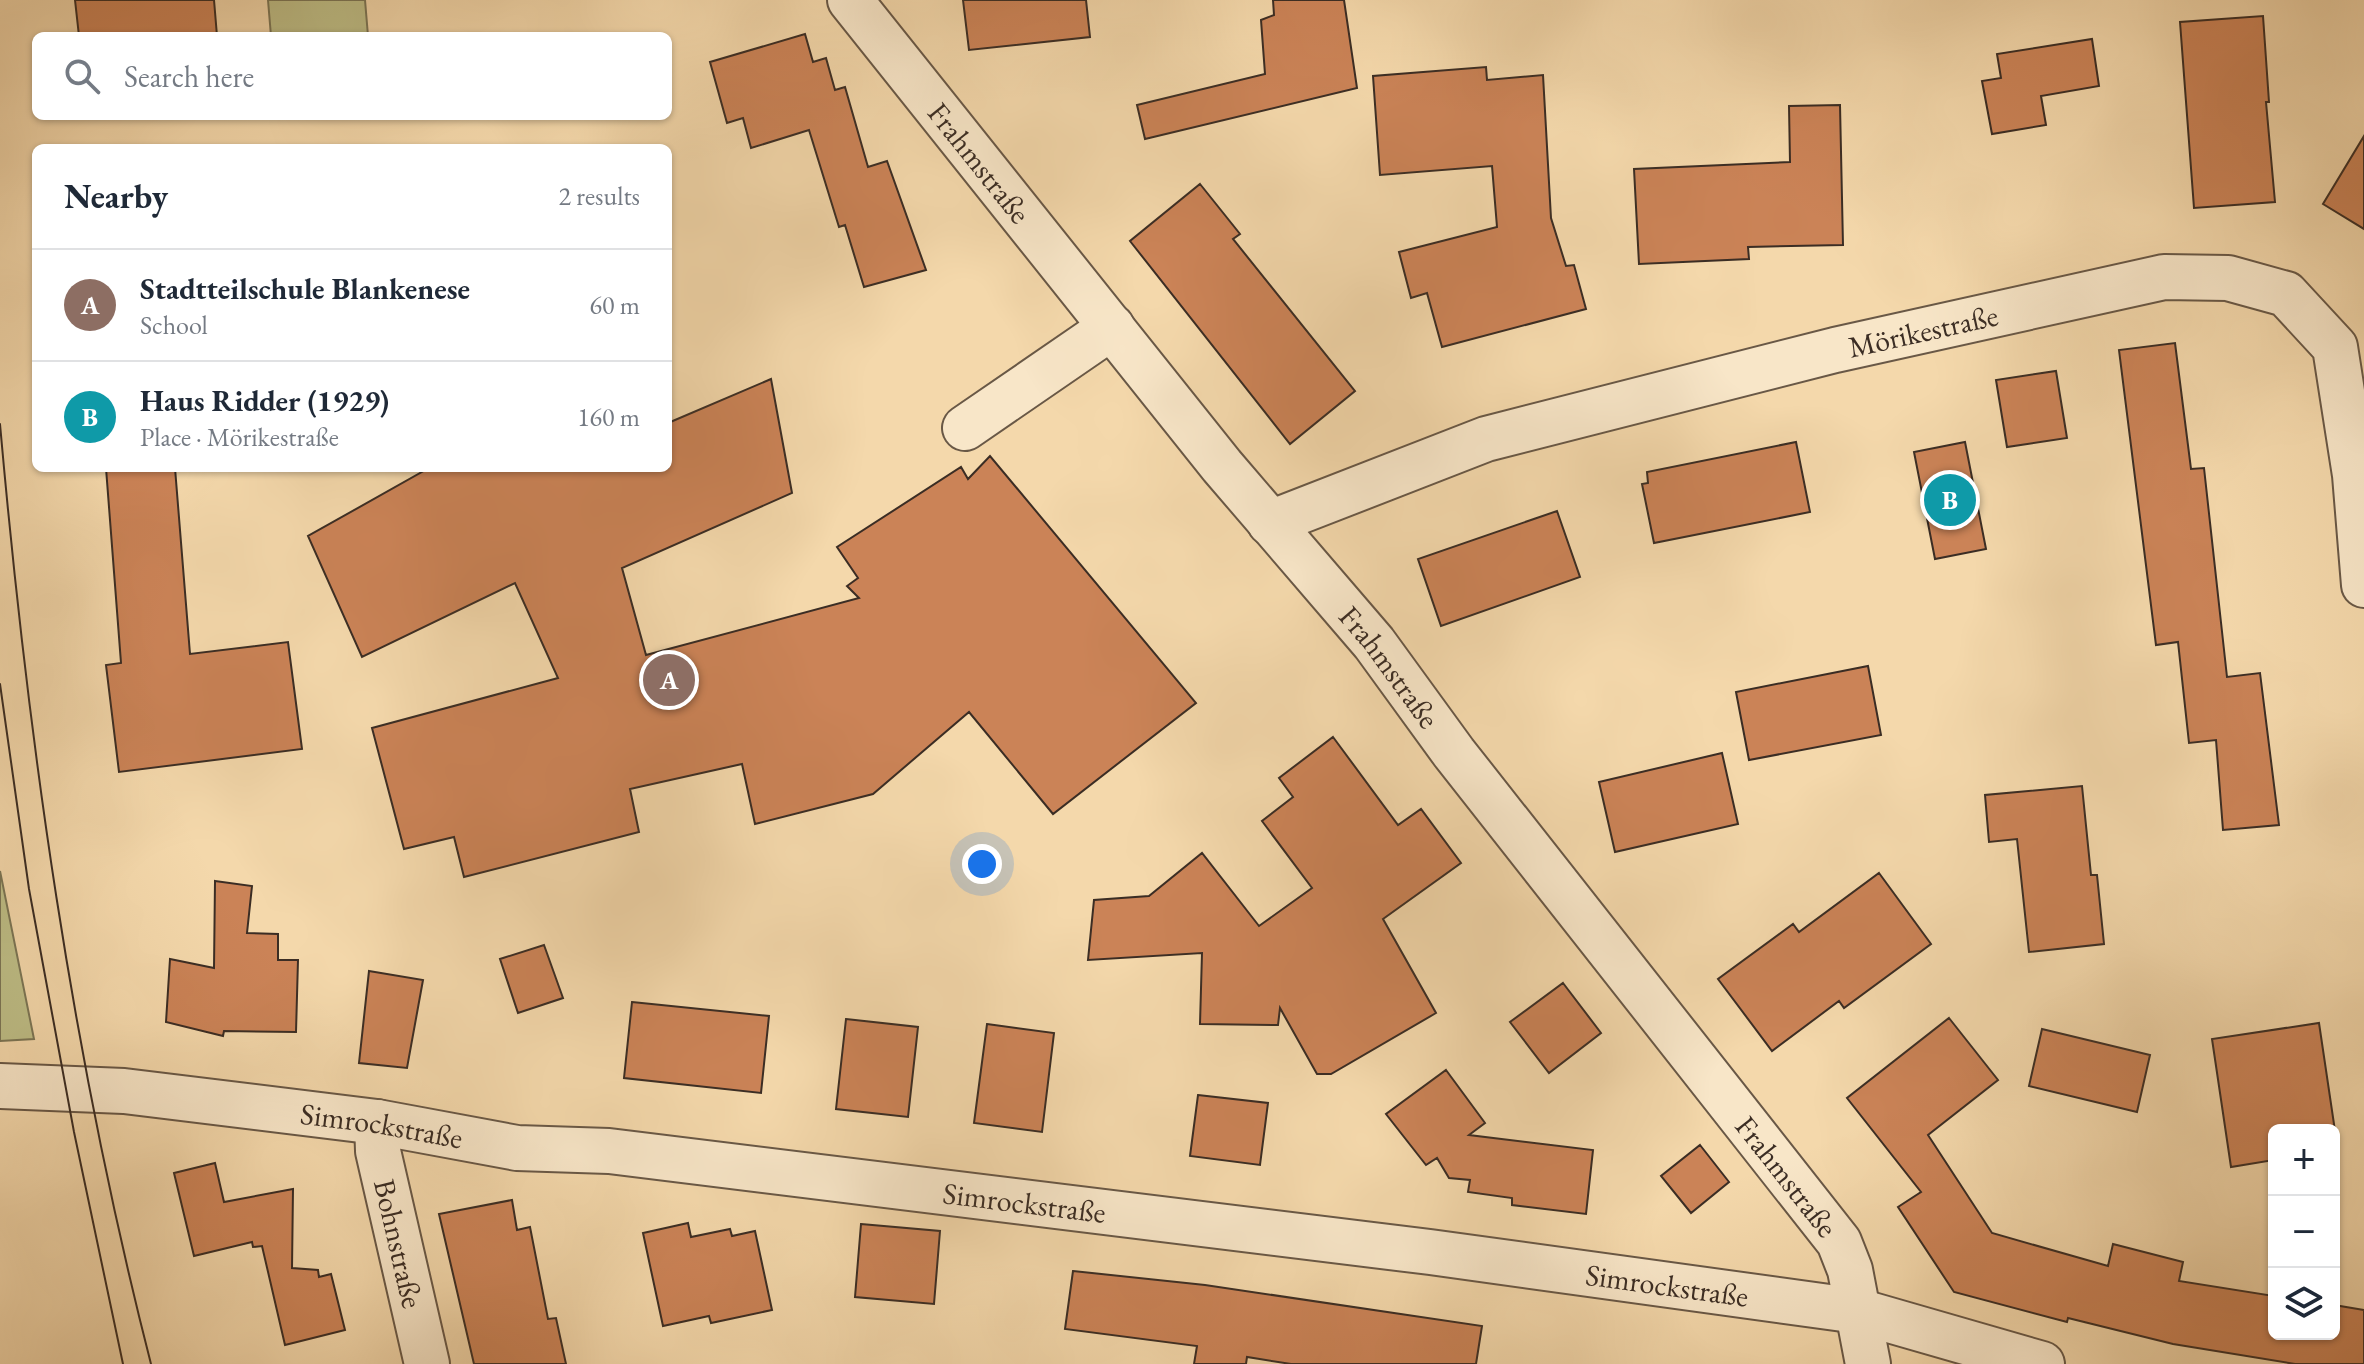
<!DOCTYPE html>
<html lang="en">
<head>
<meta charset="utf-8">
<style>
	body { margin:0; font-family:"EB Garamond",serif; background:#f2f2f3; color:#1f2937 }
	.controls { position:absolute; right:24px; bottom:24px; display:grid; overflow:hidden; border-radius:12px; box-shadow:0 2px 6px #0004 }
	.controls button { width:72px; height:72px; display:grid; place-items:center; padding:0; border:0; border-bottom:2px solid #e0e1e3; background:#fff; color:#1f2937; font:40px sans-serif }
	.you { position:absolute; left:982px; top:864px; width:28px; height:28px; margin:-20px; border:6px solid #fff; border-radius:50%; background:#1a73e8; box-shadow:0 0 0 12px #1a73e833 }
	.badge { display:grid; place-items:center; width:52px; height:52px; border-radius:50%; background:#8f2418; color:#fff; font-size:26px; font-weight:700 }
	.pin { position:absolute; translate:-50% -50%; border:4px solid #fff; box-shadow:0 2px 8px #0006 }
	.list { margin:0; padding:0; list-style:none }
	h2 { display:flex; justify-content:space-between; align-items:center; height:104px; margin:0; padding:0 32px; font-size:34px }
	h2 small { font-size:26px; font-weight:400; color:#747a83 }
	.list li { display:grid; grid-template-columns:52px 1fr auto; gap:24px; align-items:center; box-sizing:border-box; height:112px; padding:0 32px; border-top:2px solid #e0e1e3 }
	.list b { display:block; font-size:30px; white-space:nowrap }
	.list p { margin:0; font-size:26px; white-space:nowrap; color:#747a83 }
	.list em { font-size:26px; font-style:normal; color:#747a83 }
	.icon { flex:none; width:44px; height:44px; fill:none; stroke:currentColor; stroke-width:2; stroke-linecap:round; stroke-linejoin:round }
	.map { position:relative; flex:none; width:2364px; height:1364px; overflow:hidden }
	.search { position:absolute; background:#fff; box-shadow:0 2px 6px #0004; left:32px; top:32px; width:640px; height:88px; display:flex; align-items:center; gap:20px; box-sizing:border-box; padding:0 28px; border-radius:12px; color:#747a83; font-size:30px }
	.panel { position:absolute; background:#fff; box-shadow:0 2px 6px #0004; left:32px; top:144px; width:640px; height:328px; border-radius:12px }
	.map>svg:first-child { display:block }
	.green { fill:#bebe87; stroke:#7c7656; stroke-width:2 }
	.building { fill:#cb8357; stroke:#3b2d24; stroke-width:2 }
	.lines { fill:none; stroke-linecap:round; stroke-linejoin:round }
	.minor-casing { stroke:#695846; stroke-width:48 }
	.minor { stroke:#f8e6c8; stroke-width:44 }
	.tram { stroke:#3b2d24; stroke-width:2 }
	.labels { text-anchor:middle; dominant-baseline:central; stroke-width:8; stroke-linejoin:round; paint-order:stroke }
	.street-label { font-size:30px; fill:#3b2d24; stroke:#f8e6c8 }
</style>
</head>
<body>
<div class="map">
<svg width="2364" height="1364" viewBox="0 0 2364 1364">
	<rect width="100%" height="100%" fill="#f4d8ab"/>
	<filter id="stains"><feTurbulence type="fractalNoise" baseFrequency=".0025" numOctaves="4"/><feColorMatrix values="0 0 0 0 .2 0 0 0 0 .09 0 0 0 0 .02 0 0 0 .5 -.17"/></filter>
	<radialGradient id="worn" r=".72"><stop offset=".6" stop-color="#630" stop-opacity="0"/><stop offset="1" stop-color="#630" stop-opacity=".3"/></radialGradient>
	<path class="green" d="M 268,0 L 365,0 L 368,36 L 271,36 Z
		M 0,871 L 34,1039 L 0,1041 Z"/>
	<path class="building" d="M 75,0 L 214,0 L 217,36 L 79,36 Z
		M 963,0 L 1086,0 L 1090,37 L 969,50 Z
		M 1273,0 L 1344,0 L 1357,88 L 1145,139 L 1137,105 L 1265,74 L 1261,20 L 1274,15 Z
		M 2263,16 L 2269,102 L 2266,102 L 2275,202 L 2194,208 L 2180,22 Z
		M 805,34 L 813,62 L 826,58 L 835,90 L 845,87 L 868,167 L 887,161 L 926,270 L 864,287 L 845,225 L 839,227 L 809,130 L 751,148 L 743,118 L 727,123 L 710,62 Z
		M 2092,39 L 2099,86 L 2041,96 L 2046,125 L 1992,134 L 1982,81 L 2001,78 L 1997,54 Z
		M 1486,67 L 1487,80 L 1543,75 L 1551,218 L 1566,266 L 1574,265 L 1586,309 L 1442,347 L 1427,293 L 1411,298 L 1399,252 L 1497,227 L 1492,166 L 1380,175 L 1373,76 Z
		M 1840,105 L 1843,245 L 1748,247 L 1749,259 L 1639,264 L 1634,169 L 1790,162 L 1789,106 Z
		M 2364,136 L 2364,229 L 2323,204 Z
		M 1200,184 L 1240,234 L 1233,239 L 1355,391 L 1290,444 L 1130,241 Z
		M 2175,343 L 2191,469 L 2204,468 L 2227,677 L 2260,673 L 2279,825 L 2223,830 L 2216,740 L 2189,743 L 2178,642 L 2156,645 L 2119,350 Z
		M 2056,371 L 2067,438 L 2007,447 L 1996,380 Z
		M 771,379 L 792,493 L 622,568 L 646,655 L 859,598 L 847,586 L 858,578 L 837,547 L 961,467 L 968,479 L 990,456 L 1196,703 L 1053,814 L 969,712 L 873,794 L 755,824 L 742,764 L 630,789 L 639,832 L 464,877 L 454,837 L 404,849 L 372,728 L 558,678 L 515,583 L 362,657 L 308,536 L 429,468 L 668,468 L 668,423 Z
		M 1796,442 L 1810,512 L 1654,543 L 1642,484 L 1648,483 L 1647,472 Z
		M 1965,442 L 1986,549 L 1935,559 L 1914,452 Z
		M 106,468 L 175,468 L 190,654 L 288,642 L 302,749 L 119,772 L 106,665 L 121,663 Z
		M 1557,511 L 1580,577 L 1441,626 L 1418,559 Z
		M 1868,666 L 1881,735 L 1749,760 L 1736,692 Z
		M 1333,737 L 1398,825 L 1421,809 L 1461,863 L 1383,919 L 1436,1013 L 1331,1074 L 1317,1074 L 1280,1008 L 1278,1025 L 1200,1024 L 1202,953 L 1088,960 L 1094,900 L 1149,896 L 1202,853 L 1259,926 L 1312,888 L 1262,821 L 1293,797 L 1279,778 Z
		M 1722,753 L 1738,824 L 1615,852 L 1599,782 Z
		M 2082,786 L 2091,875 L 2097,875 L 2104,944 L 2029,952 L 2017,839 L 1989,842 L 1985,795 Z
		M 1879,873 L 1931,944 L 1844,1008 L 1839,1001 L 1772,1051 L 1718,979 L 1793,924 L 1799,932 Z
		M 215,881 L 252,886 L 247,933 L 278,934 L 278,960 L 298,960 L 296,1032 L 224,1031 L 223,1036 L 166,1022 L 170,959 L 214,968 Z
		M 544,945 L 563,998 L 518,1013 L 500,959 Z
		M 369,971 L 423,980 L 407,1068 L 359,1063 Z
		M 1563,983 L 1601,1033 L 1549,1073 L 1510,1022 Z
		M 632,1002 L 769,1016 L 761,1093 L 624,1078 Z
		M 1949,1018 L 1998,1080 L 1928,1135 L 1992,1233 L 2108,1266 L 2113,1244 L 2183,1262 L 2179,1281 L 2274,1296 L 2274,1334 L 2334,1334 L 2334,1305 L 2364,1310 L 2364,1364 L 2295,1364 L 2173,1344 L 2068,1318 L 2067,1322 L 1954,1292 L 1898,1207 L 1921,1192 L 1847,1098 Z
		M 846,1019 L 918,1027 L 908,1117 L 836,1109 Z
		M 2319,1023 L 2338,1151 L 2334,1152 L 2334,1130 L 2274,1130 L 2274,1160 L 2231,1167 L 2212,1039 Z
		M 987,1024 L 1054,1033 L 1042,1132 L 974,1123 Z
		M 2042,1029 L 2150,1055 L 2137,1112 L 2029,1086 Z
		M 1446,1070 L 1485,1123 L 1469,1135 L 1593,1150 L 1586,1214 L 1512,1205 L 1512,1198 L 1468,1192 L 1470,1180 L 1449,1178 L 1437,1158 L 1426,1165 L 1386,1114 Z
		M 1198,1095 L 1268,1103 L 1260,1165 L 1190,1156 Z
		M 1700,1145 L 1729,1182 L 1691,1213 L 1661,1176 Z
		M 215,1163 L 224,1202 L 293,1189 L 292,1268 L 318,1270 L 319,1277 L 331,1274 L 345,1330 L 285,1345 L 262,1246 L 253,1247 L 252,1242 L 194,1256 L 174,1173 Z
		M 512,1200 L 517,1230 L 530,1227 L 548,1319 L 556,1318 L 566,1364 L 474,1364 L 439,1214 Z
		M 688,1223 L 691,1237 L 730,1229 L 732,1236 L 755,1231 L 772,1310 L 711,1323 L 709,1316 L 663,1326 L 643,1233 Z
		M 861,1224 L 940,1231 L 934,1304 L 855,1297 Z
		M 1073,1271 L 1205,1285 L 1482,1326 L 1476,1364 L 1291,1364 L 1247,1357 L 1246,1364 L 1194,1364 L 1197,1346 L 1065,1329 Z"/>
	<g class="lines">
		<defs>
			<g id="minor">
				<path id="s1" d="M 850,0 L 1222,466 L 1374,643 L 1454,753 L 1839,1242 L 1850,1270 L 1868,1364"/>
				<path d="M 965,428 L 1112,327"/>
				<path id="s2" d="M 1270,523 L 1486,439 L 1835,350 L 2164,277 L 2228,278 L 2286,294 L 2335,347 L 2355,475 L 2364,585"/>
				<path id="s3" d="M 0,1086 L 124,1091 L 377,1122 L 517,1148 L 609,1151 L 1430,1252 L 1858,1311 L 2042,1364"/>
				<path id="s4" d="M 377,1122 L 378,1151 L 427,1364"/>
			</g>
		</defs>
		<use href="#minor" class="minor-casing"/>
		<use href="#minor" class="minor"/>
		<path class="tram" d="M 0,424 C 28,740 72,1056 151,1364
			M 0,684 L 29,889 L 74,1132 L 123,1364"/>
	</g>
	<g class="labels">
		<g class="street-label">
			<text stroke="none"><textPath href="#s1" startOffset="208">Frahmstraße</textPath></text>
			<text stroke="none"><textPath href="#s2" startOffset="682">Mörikestraße</textPath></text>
			<text stroke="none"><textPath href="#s1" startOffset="858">Frahmstraße</textPath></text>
			<text stroke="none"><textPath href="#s3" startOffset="384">Simrockstraße</textPath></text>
			<text stroke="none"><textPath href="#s1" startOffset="1504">Frahmstraße</textPath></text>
			<text stroke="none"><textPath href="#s3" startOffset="1032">Simrockstraße</textPath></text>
			<text stroke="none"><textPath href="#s4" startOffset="124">Bohnstraße</textPath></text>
			<text stroke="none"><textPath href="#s3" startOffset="1680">Simrockstraße</textPath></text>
		</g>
	</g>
	<rect width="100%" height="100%" filter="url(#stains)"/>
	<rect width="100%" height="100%" fill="url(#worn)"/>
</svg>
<div class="controls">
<button>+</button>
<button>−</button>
<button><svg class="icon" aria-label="layers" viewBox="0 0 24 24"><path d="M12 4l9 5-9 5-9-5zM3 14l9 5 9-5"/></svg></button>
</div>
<div class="you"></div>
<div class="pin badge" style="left:669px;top:680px;background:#8d6e63">A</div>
<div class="pin badge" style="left:1950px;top:500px;background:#0f9aa8">B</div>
<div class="search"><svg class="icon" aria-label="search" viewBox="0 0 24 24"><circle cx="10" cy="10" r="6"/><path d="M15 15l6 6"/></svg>Search here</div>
<section class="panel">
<h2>Nearby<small>2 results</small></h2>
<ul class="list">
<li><span class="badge" style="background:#8d6e63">A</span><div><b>Stadtteilschule Blankenese</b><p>School</p></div><em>60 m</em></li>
<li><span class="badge" style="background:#0f9aa8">B</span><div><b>Haus Ridder (1929)</b><p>Place · Mörikestraße</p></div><em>160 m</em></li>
</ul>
</section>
</div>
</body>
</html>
